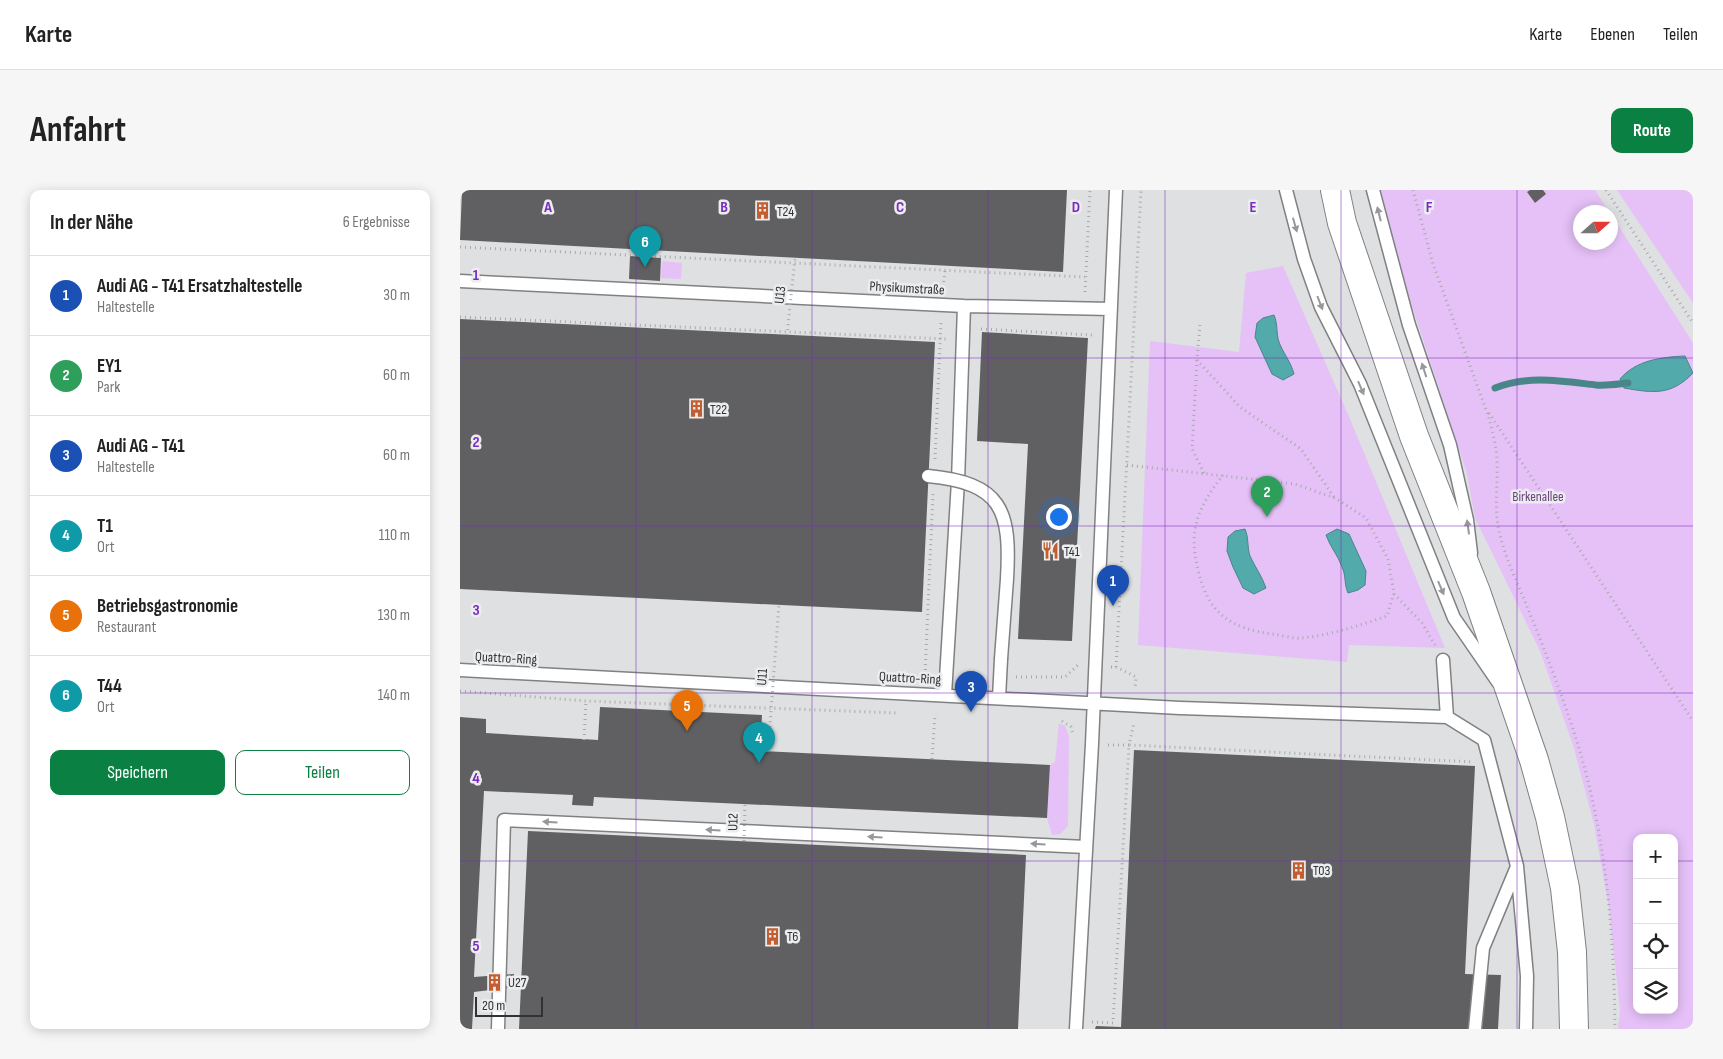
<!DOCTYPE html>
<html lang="de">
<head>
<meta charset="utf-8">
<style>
	body { margin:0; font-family:"Sofia Sans Condensed",sans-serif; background:#f6f6f6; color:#222 }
	.controls { position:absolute; right:15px; bottom:15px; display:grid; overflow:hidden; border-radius:10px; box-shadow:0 2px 12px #0003 }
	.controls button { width:45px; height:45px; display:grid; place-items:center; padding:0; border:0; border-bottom:1px solid #e0e0e0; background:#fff; color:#222; font:25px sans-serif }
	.compass { position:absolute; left:1113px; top:15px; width:45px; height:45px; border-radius:50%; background:#fff; box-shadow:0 2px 12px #0003; rotate:69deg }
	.scale { position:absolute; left:15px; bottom:12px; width:68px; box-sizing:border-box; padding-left:5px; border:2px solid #313233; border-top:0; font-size:14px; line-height:18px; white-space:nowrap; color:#313233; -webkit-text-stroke:4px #ebedef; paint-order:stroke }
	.you { position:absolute; left:598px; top:326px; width:18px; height:18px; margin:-12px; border:4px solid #fff; border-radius:50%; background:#1a73e8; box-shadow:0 0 0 8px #1a73e833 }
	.badge { display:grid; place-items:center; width:32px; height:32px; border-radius:50%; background:#0b8043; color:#fff; font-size:16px; font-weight:700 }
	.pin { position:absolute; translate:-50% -41px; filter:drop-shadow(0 1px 2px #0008) }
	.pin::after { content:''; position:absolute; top:26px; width:18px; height:15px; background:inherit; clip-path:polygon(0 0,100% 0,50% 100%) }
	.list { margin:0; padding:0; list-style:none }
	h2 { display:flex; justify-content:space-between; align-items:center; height:65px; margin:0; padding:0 20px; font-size:21px }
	h2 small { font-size:16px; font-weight:400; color:#767676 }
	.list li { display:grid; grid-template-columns:32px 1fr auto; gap:15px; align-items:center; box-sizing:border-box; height:80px; padding:0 20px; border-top:1px solid #e0e0e0 }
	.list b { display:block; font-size:19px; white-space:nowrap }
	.list p { margin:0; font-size:16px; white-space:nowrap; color:#767676 }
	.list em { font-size:16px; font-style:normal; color:#767676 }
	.actions { display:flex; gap:10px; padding:15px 20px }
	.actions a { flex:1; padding:11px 0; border:1px solid #0b8043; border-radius:10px; text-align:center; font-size:18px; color:#0b8043 }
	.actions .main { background:#0b8043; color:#fff }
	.icon { flex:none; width:28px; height:28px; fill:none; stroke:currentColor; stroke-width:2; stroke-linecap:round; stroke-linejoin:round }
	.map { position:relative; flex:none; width:1233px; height:839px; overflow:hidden; border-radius:10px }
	header { display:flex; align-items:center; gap:30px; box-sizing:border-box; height:70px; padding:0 25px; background:#fff; border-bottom:1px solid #e0e0e0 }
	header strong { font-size:24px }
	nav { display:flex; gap:28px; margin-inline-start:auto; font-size:18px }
	.intro { display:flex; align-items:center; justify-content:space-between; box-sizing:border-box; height:120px; padding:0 30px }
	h1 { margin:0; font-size:35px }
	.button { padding:12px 22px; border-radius:10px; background:#0b8043; color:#fff; font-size:18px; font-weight:700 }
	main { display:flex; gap:30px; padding:0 30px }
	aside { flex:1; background:#fff; border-radius:10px; box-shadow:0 2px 12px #0003 }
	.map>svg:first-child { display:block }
	.green { fill:#e5c1f7; fill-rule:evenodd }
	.water { fill:#53aaab; stroke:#498687 }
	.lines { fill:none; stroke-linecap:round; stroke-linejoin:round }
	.stream { stroke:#498687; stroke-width:7 }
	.building { fill:#606063 }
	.service-casing { stroke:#7f8183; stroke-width:15 }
	.secondary-casing { stroke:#7f8183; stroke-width:30 }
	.path { stroke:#a7a9aa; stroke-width:3; stroke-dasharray:1 4; stroke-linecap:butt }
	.service { stroke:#fff; stroke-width:12 }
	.secondary { stroke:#fff; stroke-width:28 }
	.service-bridge-casing { stroke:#7f8183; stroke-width:15; stroke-linecap:butt }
	.path-bridge { stroke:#a7a9aa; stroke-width:3; stroke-dasharray:1 4; stroke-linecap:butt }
	.service-bridge { stroke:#fff; stroke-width:12 }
	.oneway { fill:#989899 }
	.grid { fill:none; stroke:#7b2cbf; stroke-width:1; stroke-opacity:0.55 }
	.labels { text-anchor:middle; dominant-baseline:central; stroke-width:5; stroke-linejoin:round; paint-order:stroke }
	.poi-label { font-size:14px; fill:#313233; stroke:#ebedef; text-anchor:start }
	.street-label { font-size:14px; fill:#313233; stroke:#ebedef }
	.park-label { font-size:14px; fill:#6b3f80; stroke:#ebedef }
	.grid-label { font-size:16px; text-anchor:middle; font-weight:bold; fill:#7b2cbf; stroke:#ebedef; stroke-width:5; stroke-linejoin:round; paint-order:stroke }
</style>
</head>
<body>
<header>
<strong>Karte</strong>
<nav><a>Karte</a><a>Ebenen</a><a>Teilen</a></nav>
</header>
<div class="intro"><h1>Anfahrt</h1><a class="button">Route</a></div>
<main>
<aside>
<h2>In der Nähe<small>6 Ergebnisse</small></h2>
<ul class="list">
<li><span class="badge" style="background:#1a4fb4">1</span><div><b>Audi AG - T41 Ersatzhaltestelle</b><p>Haltestelle</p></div><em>30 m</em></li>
<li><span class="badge" style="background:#2e9e5b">2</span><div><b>EY1</b><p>Park</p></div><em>60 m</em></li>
<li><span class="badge" style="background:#1a4fb4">3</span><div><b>Audi AG - T41</b><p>Haltestelle</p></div><em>60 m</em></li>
<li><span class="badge" style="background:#0f9aa8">4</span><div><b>T1</b><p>Ort</p></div><em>110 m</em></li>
<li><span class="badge" style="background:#e8710a">5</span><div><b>Betriebsgastronomie</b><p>Restaurant</p></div><em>130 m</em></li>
<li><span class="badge" style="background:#0f9aa8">6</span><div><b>T44</b><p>Ort</p></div><em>140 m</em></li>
</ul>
<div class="actions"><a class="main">Speichern</a><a>Teilen</a></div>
</aside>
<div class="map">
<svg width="1233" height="839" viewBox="0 0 1233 839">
	<rect width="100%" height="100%" fill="#dee0e2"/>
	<path class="green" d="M 920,0 L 1135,0 L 1149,22 L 1120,22 L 1120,52 L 1150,52 L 1151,24 L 1233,153 L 1233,839 L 1158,839 L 1160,820 L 1149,718 L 1134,634 L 1113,555 L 1080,461 L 1015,328 L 1007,284 L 934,61 ZM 1177,648 L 1214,648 L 1214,820 L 1177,820 Z
		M 1157,0 L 1233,0 L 1233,113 Z
		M 202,71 L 222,73 L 221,89 L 201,88 Z
		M 823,76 L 890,229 L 985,458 L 889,455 L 887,472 L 678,455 L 690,151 L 779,162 L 786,83 Z
		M 599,533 L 605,536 L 609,546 L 608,636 L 600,644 L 592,645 L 587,628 L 590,575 L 595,572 Z"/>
	<path class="water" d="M 814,125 C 818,134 816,143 819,152 C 823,163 831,172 834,184 L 823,190 L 812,184 L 795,147 L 797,133 L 803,128 Z
		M 1225,166 L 1233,183 C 1211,206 1193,203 1164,198 L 1160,189 C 1176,170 1202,167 1225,166 Z
		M 785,339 C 789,348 787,357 790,366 C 795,377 802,386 806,398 L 794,404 L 783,398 L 773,377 L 767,361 L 768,347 L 775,341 Z
		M 877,339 L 889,344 L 906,381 L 905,395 L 898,400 L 888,403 C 884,394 886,385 882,377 C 878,365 870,357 866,345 Z"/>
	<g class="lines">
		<path class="stream" d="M 1035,198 C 1069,185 1101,191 1136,195 C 1147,196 1158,194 1168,193"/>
	</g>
	<path class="building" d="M 2,0 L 607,0 L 603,82 L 0,50 Z
		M 1070,0 L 1083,0 L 1086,4 L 1075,13 L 1067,2 Z
		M 170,66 L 201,68 L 200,91 L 169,89 Z
		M 0,129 L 475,152 L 462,422 L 0,399 Z
		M 522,142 L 628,148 L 612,451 L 558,449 L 568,254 L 517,251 Z
		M 140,517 L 302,525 L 300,561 L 590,575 L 587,628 L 134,607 L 133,616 L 112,615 L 113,605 L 24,601 L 14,787 L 54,784 L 54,797 L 14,802 L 12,839 L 0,839 L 0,527 L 26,529 L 26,543 L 138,550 Z
		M 674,560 L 1015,576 L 1005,784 L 1041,785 L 1038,839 L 635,839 L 636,836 L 661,837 Z
		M 68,641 L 566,665 L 558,839 L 59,839 Z"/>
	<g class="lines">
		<defs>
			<path id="service" d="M 826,0 L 844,69 L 861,117 L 900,194 L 994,428 L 1038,492
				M 913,0 L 949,135 L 990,255 L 1007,330 L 1011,363
				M 0,91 L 504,116 L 651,119
				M 983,470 L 987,527
				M 0,480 L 720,518 L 987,527 L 1024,550 L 1057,676 L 1067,786 L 1066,839
				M 485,505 L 498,291 L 504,116
				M 539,508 L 541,469
				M 38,839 L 44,630 L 626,657
				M 616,839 L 632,554 L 656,0
				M 1015,839 L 1023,758 L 1056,679"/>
			<path id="secondary" d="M 875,0 L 882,33 L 954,246 L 1016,402 L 1074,570 L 1090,627 L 1105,698 L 1112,762 L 1114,839"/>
		</defs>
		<use href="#service" class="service-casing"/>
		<use href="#secondary" class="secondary-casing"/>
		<path class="path" d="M 953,0 L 973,74 L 1028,225 C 1032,239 1036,254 1037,269 C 1038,293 1034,317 1039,341 C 1045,368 1058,394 1068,419 C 1084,458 1099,497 1112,536 C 1145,634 1154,737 1155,839
			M 1146,0 L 1233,133
			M 0,57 L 625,87
			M 483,97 L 485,81
			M 625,102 L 630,0
			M 0,127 L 486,149
			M 740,135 L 737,170 L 780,217 L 841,259 L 874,307
			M 521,139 L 632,145
			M 737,170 L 732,259 L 744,283
			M 1029,223 L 1233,531
			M 475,269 L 481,131
			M 667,275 L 835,294 L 875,308 L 906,328 L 928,369 L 934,403 L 927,426 C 901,435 871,445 842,448 C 833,449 821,445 812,444 C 769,438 748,423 738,380 C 728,338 738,318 763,285
			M 934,404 L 962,433 L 975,455
			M 651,477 L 656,477 L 676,487 L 675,499
			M 656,477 L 681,0
			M 503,484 L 522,485
			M 465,485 L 473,303
			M 556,487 L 605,487 L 618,475
			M 0,501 L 126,511 L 436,523
			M 602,531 L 611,537 L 613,544
			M 124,550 L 126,511
			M 648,555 L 669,555 L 674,533
			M 472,569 L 475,524
			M 632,832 L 653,833 L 669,555 L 1013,572"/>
		<use href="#service" class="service"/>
		<use href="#secondary" class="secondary"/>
		<defs>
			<path id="service-bridge" d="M 468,286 C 542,293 551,320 547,389 C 545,415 543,442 541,469"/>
		</defs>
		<use href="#service-bridge" class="service-bridge-casing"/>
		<path class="path-bridge" d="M 327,145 L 335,68
			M 308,562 L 319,414
			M 284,651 L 285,614"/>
		<use href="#service-bridge" class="service-bridge"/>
	</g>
	<defs><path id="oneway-solid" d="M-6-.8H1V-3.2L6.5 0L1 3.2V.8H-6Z" transform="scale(1.25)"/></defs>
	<g class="oneway">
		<use href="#oneway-solid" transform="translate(919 24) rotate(-104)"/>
		<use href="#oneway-solid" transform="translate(835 35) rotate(74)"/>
		<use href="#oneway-solid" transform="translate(860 113) rotate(69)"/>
		<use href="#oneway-solid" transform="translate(964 180) rotate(-108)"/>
		<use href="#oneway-solid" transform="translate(901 198) rotate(67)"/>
		<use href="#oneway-solid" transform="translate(1008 337) rotate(-98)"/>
		<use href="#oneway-solid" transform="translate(981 398) rotate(67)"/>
		<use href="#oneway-solid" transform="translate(90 632) rotate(-177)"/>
		<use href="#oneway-solid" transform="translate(253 640) rotate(-177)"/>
		<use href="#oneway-solid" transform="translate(415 647) rotate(-177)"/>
		<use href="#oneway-solid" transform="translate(578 654) rotate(-177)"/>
	</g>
	<path class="grid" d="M 176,0 L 176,839M 352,0 L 352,839M 528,0 L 528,839M 705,0 L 705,839M 881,0 L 881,839M 1057,0 L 1057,839M 0,168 L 1233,168M 0,336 L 1233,336M 0,503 L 1233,503M 0,671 L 1177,671M 1214,671 L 1233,671"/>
	<defs>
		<symbol id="building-bare" viewBox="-9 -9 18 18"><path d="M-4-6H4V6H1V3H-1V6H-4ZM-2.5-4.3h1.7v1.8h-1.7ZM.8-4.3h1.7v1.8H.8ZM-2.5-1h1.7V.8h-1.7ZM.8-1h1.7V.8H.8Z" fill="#c45d30" stroke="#ebedef" stroke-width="2.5" paint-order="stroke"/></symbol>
		<symbol id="restaurant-bare" viewBox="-9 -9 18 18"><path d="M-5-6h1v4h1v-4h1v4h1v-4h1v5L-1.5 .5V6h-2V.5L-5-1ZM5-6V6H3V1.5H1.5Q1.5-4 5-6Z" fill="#c45d30" stroke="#ebedef" stroke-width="2.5" paint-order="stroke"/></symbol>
	</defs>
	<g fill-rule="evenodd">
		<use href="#building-bare" x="290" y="8" width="25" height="25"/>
		<use href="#building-bare" x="224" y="206" width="25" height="25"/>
		<use href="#restaurant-bare" x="578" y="348" width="25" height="25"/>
		<use href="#building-bare" x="826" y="668" width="25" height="25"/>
		<use href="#building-bare" x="300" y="734" width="25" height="25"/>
		<use href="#building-bare" x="22" y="780" width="25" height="25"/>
	</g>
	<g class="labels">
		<g class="poi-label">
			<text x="317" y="21">T24</text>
			<text x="250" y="219">T22</text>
			<text x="604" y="361">T41</text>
			<text x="853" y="680">T03</text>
			<text x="327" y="746">T6</text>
			<text x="48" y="792">U27</text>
		</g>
		<g class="street-label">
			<text transform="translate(447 98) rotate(3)">Physikumstraße</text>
			<text transform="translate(320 105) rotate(-84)">U13</text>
			<text transform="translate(46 468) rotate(3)">Quattro-Ring</text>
			<text transform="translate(302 487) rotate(-86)">U11</text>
			<text transform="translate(450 488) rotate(3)">Quattro-Ring</text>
			<text transform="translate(273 632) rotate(-89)">U12</text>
		</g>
		<g class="park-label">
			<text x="1078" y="306">Birkenallee</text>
		</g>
	</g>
	<g class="grid-label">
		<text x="88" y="22">A</text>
		<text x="264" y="22">B</text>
		<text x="440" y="22">C</text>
		<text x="616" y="22">D</text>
		<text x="793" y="22">E</text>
		<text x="969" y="22">F</text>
		<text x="16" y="90">1</text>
		<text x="16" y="257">2</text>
		<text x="16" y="425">3</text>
		<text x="16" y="593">4</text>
		<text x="16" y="761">5</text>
	</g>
</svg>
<div class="controls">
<button>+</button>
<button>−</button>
<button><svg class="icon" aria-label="locate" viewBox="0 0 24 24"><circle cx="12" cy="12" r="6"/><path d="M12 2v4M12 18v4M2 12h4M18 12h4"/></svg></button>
<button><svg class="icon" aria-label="layers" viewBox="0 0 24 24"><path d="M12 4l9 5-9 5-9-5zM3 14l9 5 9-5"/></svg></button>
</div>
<svg class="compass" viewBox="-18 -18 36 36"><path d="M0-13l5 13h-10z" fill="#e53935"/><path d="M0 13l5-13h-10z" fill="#767676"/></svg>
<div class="scale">20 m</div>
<div class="you"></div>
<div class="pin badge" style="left:653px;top:416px;background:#1a4fb4">1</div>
<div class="pin badge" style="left:807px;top:327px;background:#2e9e5b">2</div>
<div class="pin badge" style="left:511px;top:522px;background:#1a4fb4">3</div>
<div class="pin badge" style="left:299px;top:573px;background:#0f9aa8">4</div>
<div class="pin badge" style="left:227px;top:541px;background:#e8710a">5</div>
<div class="pin badge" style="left:185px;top:77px;background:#0f9aa8">6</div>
</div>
</main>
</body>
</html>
